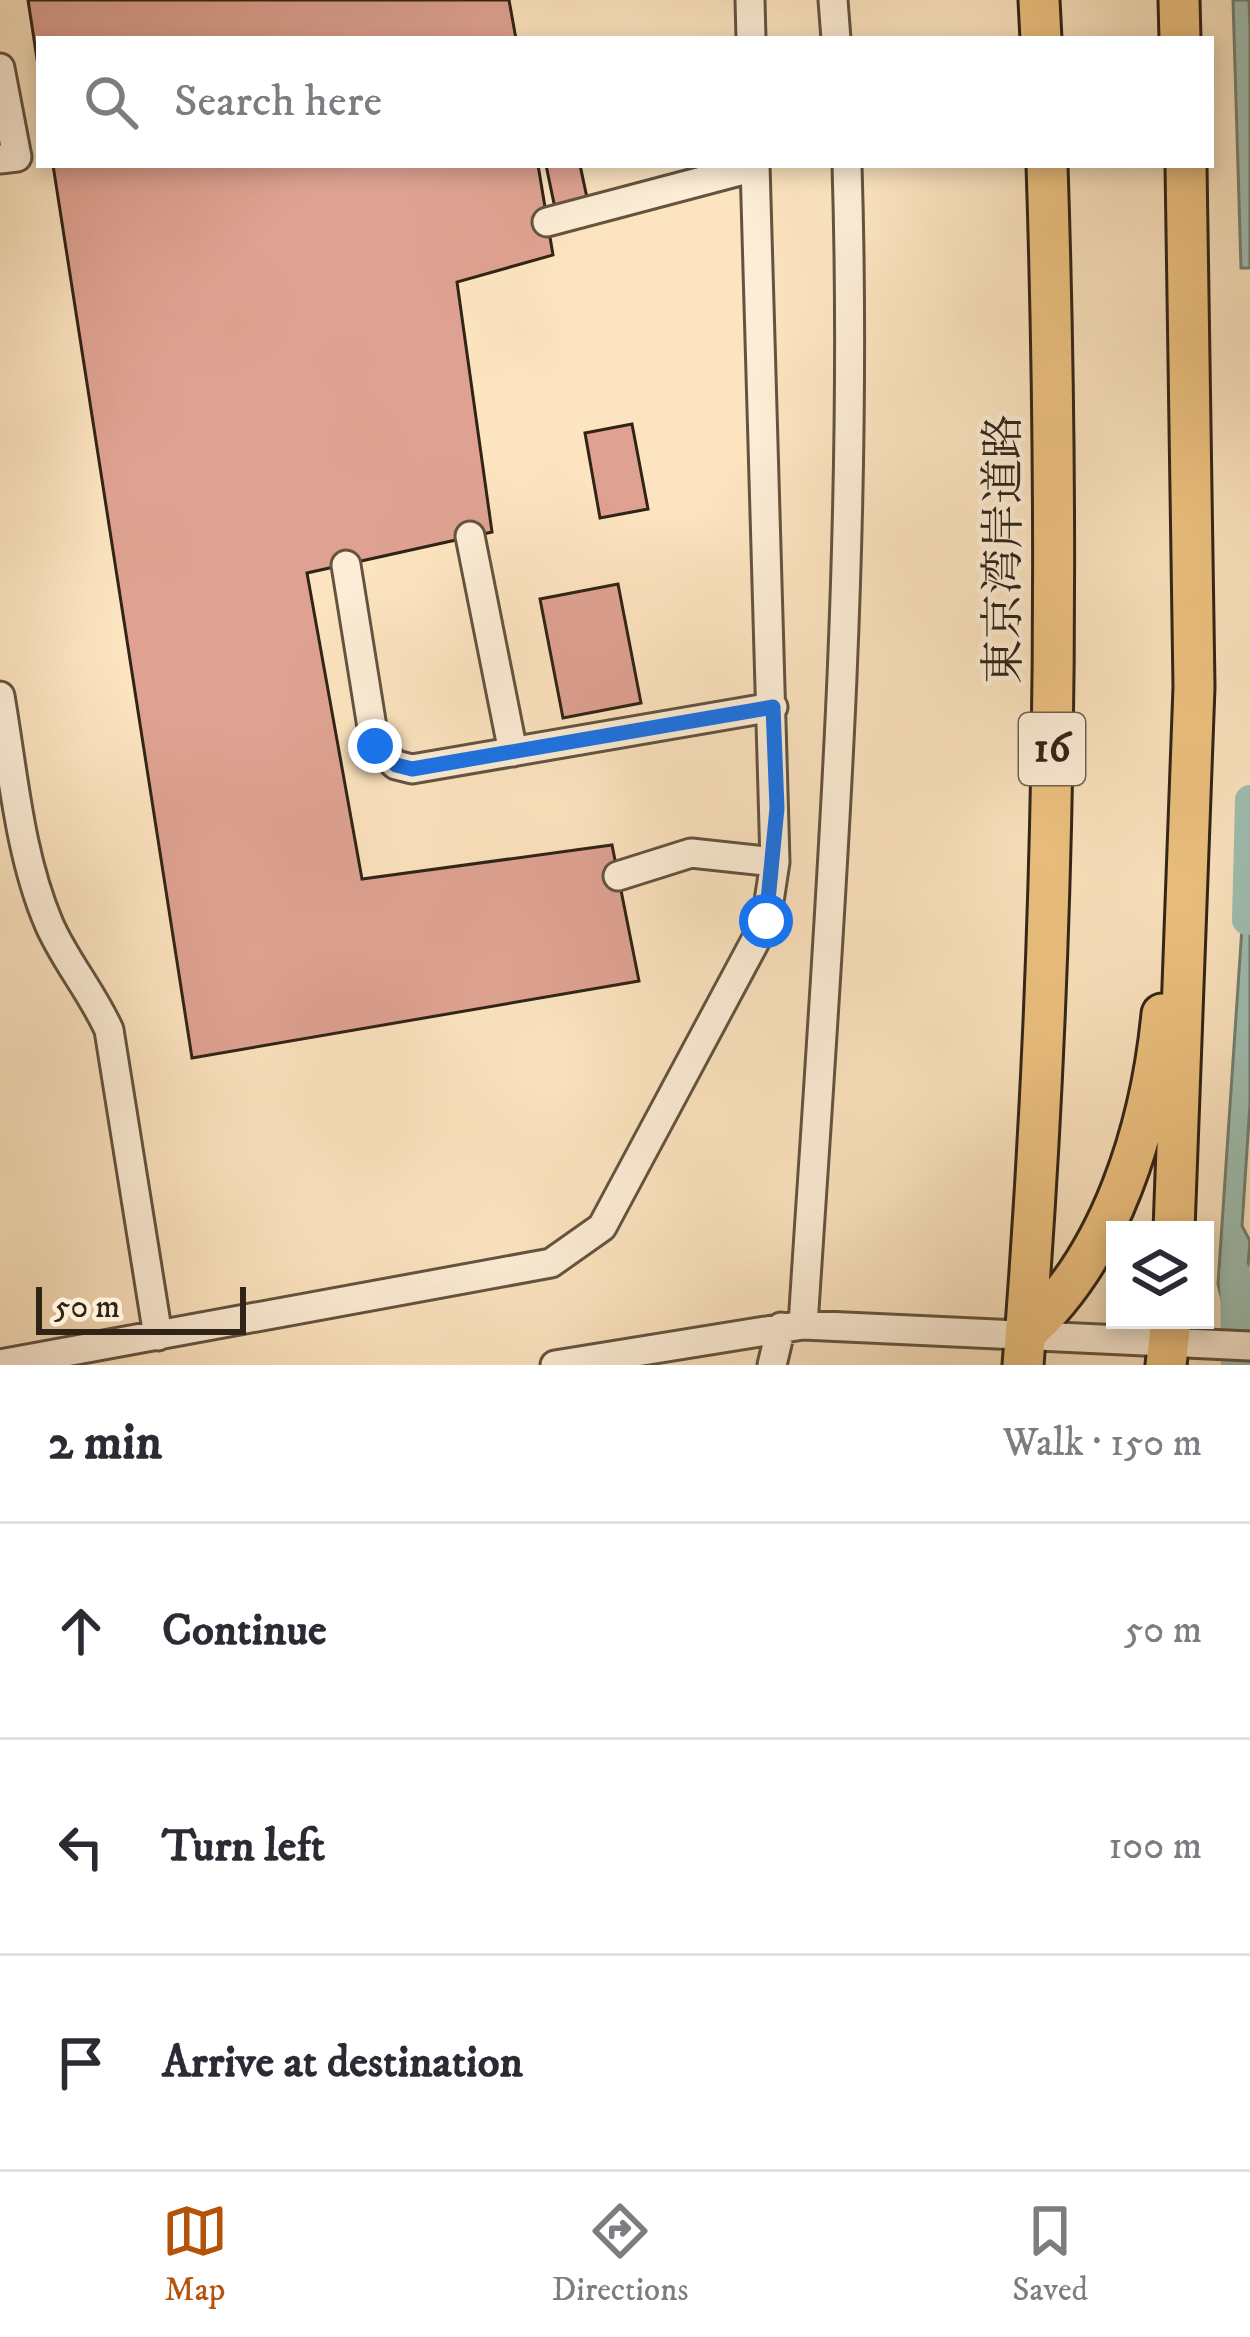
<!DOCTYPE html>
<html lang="en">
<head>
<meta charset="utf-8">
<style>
	body { margin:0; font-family:"IM FELL DW Pica","Noto Serif JP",serif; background:#f2f2f3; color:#2b2b33 }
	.controls { position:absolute; right:36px; bottom:36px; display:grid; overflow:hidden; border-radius:0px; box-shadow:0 6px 18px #0003 }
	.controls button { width:108px; height:108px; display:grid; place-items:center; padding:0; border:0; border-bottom:3px solid #e1e1e2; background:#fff; color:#2b2b33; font:60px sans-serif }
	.scale { position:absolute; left:36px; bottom:30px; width:210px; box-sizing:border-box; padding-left:12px; border:6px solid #302416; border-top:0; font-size:33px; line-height:42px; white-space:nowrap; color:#302416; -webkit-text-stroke:9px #fdedd6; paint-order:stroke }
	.stop { position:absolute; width:36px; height:36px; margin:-27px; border:9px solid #1a73e8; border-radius:50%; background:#fff }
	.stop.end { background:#1a73e8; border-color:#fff; box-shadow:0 3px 12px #0008 }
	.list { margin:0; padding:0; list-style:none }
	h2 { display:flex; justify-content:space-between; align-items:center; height:156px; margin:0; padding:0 48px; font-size:51px }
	h2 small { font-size:39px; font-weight:400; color:#7c7c81 }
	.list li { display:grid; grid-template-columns:78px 1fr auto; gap:36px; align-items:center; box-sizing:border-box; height:216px; padding:0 48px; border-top:3px solid #e1e1e2 }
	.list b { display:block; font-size:45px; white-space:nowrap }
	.list em { font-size:39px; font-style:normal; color:#7c7c81 }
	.icon { flex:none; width:66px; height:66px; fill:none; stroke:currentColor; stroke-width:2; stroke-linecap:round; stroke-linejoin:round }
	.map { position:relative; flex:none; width:1250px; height:1365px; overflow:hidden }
	.search { position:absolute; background:#fff; box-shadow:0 6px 18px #0003; left:36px; right:36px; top:36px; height:132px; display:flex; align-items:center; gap:30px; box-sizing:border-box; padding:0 42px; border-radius:0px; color:#7c7c81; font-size:45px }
	.sheet { height:804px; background:#fff }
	nav { display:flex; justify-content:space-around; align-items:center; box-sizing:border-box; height:168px; border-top:3px solid #e1e1e2; background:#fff; font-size:33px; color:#7c7c81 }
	nav a { display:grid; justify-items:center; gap:6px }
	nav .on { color:#b45309 }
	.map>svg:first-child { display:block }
	.water { fill:#9fbfb1; stroke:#738173; stroke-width:3 }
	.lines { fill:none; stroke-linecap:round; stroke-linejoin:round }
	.canal { stroke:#9fbfb1; stroke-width:30 }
	.building { fill:#dfa292; stroke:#302416; stroke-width:3 }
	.minor-casing { stroke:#635440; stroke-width:33 }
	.highway-casing { stroke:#302416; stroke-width:45 }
	.minor { stroke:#fdedd6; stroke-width:27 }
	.highway { stroke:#eec280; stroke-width:39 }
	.route { stroke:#1a73e8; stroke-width:15 }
	.labels { text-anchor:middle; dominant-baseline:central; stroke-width:9; stroke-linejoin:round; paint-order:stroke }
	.shield { fill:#fdedd6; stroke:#6e6050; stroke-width:3 }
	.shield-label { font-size:42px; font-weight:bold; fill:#302416 }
	.street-label { font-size:45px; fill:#302416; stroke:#fdedd6 }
</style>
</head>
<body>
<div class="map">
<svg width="1250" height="1365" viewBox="0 0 1250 1365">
	<rect width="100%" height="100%" fill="#fce4c0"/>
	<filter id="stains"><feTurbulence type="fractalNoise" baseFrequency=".00167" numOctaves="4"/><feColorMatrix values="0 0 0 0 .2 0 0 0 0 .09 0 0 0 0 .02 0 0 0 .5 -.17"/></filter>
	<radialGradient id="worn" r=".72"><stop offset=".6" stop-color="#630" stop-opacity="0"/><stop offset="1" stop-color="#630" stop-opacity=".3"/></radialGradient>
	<path class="water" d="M 1233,0 L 1249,0 L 1250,29 L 1250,268 L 1241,268 Z
		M 1245,883 L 1250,894 L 1250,1104 L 1242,1226 L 1250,1241 L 1245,1301 L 1250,1302 L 1250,1317 L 1225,1313 L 1218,1284 Z"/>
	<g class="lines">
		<path class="canal" d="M 1247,920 L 1250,800
			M 1235,1273 L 1236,1365"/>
	</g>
	<path class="building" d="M 28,0 L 509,0 L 516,39 L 39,39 L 39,72 Z
		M 53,165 L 538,165 L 553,255 L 457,282 L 492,532 L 307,573 L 362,879 L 612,845 L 639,981 L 192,1058 Z
		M 546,165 L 580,165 L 589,207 L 556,213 Z
		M 632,424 L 648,509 L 600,518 L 585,433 Z
		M 618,584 L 641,703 L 563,718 L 540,599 Z"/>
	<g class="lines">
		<defs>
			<path id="minor" d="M 750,0 L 751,39
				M 833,0 L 836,39
				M 0,68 L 17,157 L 0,159
				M 547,222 L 755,167
				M 470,536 L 513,752
				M 346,565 L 375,746 L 396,765 L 412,769 L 773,707
				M 0,696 C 13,771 19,854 49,924 C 65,961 92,992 109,1030 L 158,1336
				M 618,876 L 691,853 L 775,862
				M 803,1325 C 828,938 859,553 847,165
				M 0,1364 L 551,1263 L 602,1227 L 766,921 L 775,862 L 755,165
				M 555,1365 L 803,1325 L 1250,1346
				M 772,1365 L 781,1327"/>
			<path id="highway" d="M 1039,0 L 1041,39
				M 1179,0 L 1180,39
				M 1174,1230 L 1194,687 L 1186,165
				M 1026,1333 C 1112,1256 1151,1127 1162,1014
				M 1023,1365 C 1055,966 1060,565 1047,165
				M 1166,1365 L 1171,1320"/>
		</defs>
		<use href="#minor" class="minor-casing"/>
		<use href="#highway" class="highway-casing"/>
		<use href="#minor" class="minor"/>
		<use href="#highway" class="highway"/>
	</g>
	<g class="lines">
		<path class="route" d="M 375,746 L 396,765 L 412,769 L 773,707 L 777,808 L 766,921"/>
	</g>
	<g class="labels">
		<rect class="shield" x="1019" y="713" width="66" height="72" rx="9"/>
		<g class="shield-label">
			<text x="1052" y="749">16</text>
		</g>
		<g class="street-label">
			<text transform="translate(1005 549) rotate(-90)">東京湾岸道路</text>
		</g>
	</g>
	<rect width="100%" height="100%" filter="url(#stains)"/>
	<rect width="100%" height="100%" fill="url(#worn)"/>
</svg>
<div class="controls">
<button><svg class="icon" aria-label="layers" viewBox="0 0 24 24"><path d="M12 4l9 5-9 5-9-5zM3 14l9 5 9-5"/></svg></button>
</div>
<div class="scale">50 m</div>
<div class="stop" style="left:766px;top:921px"></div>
<div class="stop end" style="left:375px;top:746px"></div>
<div class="search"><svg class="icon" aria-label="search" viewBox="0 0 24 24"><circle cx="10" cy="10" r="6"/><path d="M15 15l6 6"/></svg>Search here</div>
</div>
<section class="sheet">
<h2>2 min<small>Walk · 150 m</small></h2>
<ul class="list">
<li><svg class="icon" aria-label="ahead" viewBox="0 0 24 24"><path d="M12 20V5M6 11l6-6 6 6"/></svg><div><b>Continue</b></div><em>50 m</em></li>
<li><svg class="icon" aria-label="left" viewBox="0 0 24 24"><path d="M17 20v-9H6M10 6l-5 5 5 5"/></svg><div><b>Turn left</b></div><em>100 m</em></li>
<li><svg class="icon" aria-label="arrive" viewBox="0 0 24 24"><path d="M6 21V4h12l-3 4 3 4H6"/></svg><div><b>Arrive at destination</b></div></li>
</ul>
</section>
<nav>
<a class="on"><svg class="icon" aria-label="map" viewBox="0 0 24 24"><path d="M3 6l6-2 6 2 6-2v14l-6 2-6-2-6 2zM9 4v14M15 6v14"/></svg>Map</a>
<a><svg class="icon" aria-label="directions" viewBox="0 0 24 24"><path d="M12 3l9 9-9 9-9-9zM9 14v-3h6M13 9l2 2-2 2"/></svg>Directions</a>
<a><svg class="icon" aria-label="saved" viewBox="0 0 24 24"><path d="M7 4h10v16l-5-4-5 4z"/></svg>Saved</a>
</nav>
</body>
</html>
